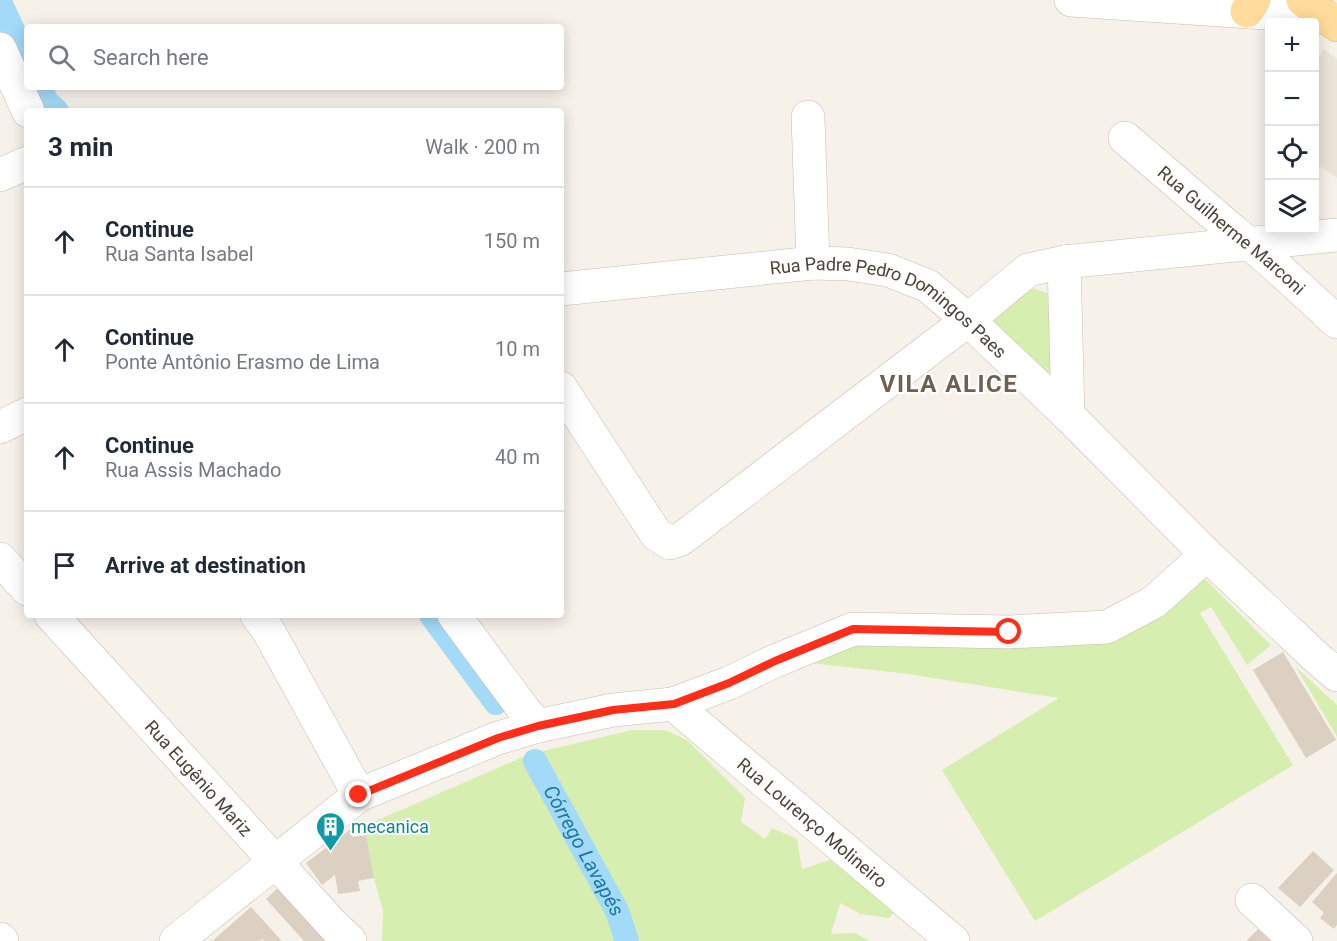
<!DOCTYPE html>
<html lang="en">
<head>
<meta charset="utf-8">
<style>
	body { margin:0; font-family:Roboto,sans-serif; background:#f6f6f7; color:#1f2937 }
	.controls { position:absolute; right:18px; top:18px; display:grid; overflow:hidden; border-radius:6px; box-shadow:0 3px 15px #0003 }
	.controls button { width:54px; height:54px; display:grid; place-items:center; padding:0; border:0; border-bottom:2px solid #e0e1e3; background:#fff; color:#1f2937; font:30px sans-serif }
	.stop { position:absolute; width:18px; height:18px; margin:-14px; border:4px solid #ff2e19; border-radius:50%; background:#fff }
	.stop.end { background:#ff2e19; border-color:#fff; box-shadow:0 2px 6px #0008 }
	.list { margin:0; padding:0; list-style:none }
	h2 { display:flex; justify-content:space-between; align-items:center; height:78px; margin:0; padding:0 24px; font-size:26px }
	h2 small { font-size:20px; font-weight:400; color:#747a83 }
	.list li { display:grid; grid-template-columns:39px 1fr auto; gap:18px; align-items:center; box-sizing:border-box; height:108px; padding:0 24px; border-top:2px solid #e0e1e3 }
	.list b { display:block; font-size:22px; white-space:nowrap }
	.list p { margin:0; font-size:20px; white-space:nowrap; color:#747a83 }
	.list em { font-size:20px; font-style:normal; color:#747a83 }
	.icon { flex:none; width:33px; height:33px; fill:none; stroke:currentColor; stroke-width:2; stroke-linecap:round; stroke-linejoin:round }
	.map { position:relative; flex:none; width:1337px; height:941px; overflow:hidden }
	.search { position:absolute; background:#fff; box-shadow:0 3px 15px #0003; left:24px; top:24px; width:540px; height:66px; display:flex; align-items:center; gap:15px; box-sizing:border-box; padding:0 21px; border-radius:6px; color:#747a83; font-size:22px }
	.panel { position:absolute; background:#fff; box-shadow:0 3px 15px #0003; left:24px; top:108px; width:540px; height:510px; border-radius:6px }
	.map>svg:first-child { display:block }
	.residential { fill:#ebe4d8 }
	.green { fill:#d6eeb0 }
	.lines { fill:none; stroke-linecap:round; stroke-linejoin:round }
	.canal { stroke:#a2daf7; stroke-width:24 }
	.building { fill:#dcd0c2 }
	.minor-casing { stroke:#c6bcaf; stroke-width:34 }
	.major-casing { stroke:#efbb60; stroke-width:34 }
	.minor { stroke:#fff; stroke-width:33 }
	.major { stroke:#ffdc9b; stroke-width:33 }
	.route { stroke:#ff2e19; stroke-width:8 }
	.labels { text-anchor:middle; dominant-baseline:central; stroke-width:4.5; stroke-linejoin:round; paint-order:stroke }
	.street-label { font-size:18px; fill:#4c4237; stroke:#fff }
	.culture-label { font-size:18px; fill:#0d838f; stroke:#fff; text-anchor:start }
	.water-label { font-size:20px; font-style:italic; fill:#2178a8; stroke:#fff }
	.district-label { font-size:24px; font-weight:bold; letter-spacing:1.5px; fill:#70604d; stroke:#fff }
</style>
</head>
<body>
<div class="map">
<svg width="1337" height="941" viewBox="0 0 1337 941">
	<rect width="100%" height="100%" fill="#f6f2ea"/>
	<path class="residential" d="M 1324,49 L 1337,59 L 1337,178 L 1315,163 L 1315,67 Z"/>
	<path class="green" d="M 1031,288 L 1051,294 L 1056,385 L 1025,359 L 993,321 Z
		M 1200,574 L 1271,645 L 1247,665 L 1211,607 L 1200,613 L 1293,765 L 1035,921 L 942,770 L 1059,698 L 908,674 L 802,662 L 849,646 L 1031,644 Z
		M 1296,667 L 1337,705 L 1337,737 Z
		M 632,730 L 665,730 L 687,740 L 745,798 L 741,822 L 765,839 L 772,828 L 797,839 L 802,869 L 830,860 L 897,908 L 889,918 L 860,914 L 840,903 L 831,934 L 855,933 L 870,941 L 382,941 L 383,911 L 374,878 L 364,826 L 530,754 Z"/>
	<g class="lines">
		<g class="canal">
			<path d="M 0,2 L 27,60"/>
			<path d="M 40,87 L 47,102 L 57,111"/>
			<path d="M 431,615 L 496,703"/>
			<path id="s1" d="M 535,761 L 617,911 L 627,941"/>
		</g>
	</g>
	<path class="building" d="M 1283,652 L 1336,740 L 1306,758 L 1253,670 Z
		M 351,829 L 352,837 L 366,835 L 374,878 L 358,881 L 360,891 L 338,894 L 335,875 L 322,885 L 306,863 Z
		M 1313,851 L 1334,870 L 1300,907 L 1278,888 Z
		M 1337,873 L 1337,925 L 1334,929 L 1320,918 L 1324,913 L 1312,902 Z
		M 278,888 L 325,941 L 304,941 L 266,899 Z
		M 251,907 L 282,941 L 264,941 L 262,939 L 260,941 L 212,941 Z
		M 1258,929 L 1271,941 L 1246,941 Z"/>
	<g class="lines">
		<defs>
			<g id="minor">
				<path d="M 1071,0 L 1327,17"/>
				<path d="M 0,49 L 28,111"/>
				<path d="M 808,117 L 813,263"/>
				<path id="s2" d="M 1125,138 L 1233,231 L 1267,258 L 1337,322"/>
				<path d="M 0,175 L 27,163"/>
				<path d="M 1064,262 L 1068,415"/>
				<path id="s3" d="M 561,289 L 813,263 L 848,264 L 888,270 L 928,286 L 968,320 L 1068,415 L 1205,553 L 1317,658 L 1337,675"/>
				<path d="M 561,388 L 656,534 L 670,543 L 681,539 L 968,320 L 1028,270 L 1064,262 L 1337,235"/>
				<path d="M 0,427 L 27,414"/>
				<path d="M 0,559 L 27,589"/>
				<path id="s4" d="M 51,615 L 333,925 L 350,941"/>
				<path d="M 257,615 L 269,632 L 359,795"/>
				<path d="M 454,615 L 524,710 L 538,726"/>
				<path id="s5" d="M 673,704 L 953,941"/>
				<path d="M 1252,900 L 1296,941"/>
				<path d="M 0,939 L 2,941"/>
				<path d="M 176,941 L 359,795 L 498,738 L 538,726 L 613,710 L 673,704 L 729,683 L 775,661 L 853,629 L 1009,632 L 1107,627 L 1154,602 L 1195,565 L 1205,553"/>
			</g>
			<path id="major" d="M 1303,0 L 1337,25
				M 1247,11 L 1254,0"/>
		</defs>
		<use href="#minor" class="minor-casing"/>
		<use href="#major" class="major-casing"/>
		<use href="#minor" class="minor"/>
		<use href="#major" class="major"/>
	</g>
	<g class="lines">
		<path class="route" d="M 359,795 L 498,738 L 538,726 L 613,710 L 674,704 L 729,683 L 775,661 L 853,629 L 1009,632"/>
	</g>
	<defs>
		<symbol id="building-pin" viewBox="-11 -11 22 30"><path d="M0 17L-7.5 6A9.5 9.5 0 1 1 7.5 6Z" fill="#0f9aa8" stroke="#fff"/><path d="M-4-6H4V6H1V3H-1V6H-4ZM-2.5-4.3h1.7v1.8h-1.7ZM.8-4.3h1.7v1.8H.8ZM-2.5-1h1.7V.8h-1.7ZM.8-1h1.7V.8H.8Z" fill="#fff"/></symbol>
	</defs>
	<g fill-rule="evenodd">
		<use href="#building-pin" x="314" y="810" width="33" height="45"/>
	</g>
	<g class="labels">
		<g class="street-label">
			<text stroke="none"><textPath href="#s2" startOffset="141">Rua Guilherme Marconi</textPath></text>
			<text stroke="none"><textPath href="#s3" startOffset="342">Rua Padre Pedro Domingos Paes</textPath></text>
			<text stroke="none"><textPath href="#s4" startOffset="220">Rua Eugênio Mariz</textPath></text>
			<text stroke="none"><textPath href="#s5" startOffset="183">Rua Lourenço Molineiro</textPath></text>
		</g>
		<g class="culture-label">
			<text x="351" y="826">mecanica</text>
		</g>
		<g class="water-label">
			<text stroke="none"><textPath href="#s1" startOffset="102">Córrego Lavapés</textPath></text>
		</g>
		<g class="district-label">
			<text x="949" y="384">VILA ALICE</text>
		</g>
	</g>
</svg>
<div class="controls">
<button>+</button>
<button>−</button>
<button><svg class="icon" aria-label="locate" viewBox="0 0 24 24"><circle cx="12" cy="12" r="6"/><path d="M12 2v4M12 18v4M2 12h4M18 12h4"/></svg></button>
<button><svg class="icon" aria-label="layers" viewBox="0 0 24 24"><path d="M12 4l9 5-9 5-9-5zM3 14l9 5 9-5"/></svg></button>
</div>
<div class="stop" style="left:1009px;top:632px"></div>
<div class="stop end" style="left:359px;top:795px"></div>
<div class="search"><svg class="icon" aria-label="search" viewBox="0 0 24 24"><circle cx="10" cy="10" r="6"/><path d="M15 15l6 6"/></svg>Search here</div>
<section class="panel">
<h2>3 min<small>Walk · 200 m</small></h2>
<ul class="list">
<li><svg class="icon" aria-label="ahead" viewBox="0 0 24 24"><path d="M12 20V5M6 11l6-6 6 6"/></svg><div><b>Continue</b><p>Rua Santa Isabel</p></div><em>150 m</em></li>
<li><svg class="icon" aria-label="ahead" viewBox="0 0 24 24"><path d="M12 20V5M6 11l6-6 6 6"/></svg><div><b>Continue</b><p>Ponte Antônio Erasmo de Lima</p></div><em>10 m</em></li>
<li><svg class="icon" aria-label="ahead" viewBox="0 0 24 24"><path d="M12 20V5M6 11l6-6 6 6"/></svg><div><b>Continue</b><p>Rua Assis Machado</p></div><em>40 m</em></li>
<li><svg class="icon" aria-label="arrive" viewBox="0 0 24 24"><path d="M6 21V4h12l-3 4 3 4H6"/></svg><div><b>Arrive at destination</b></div></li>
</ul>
</section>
</div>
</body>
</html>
